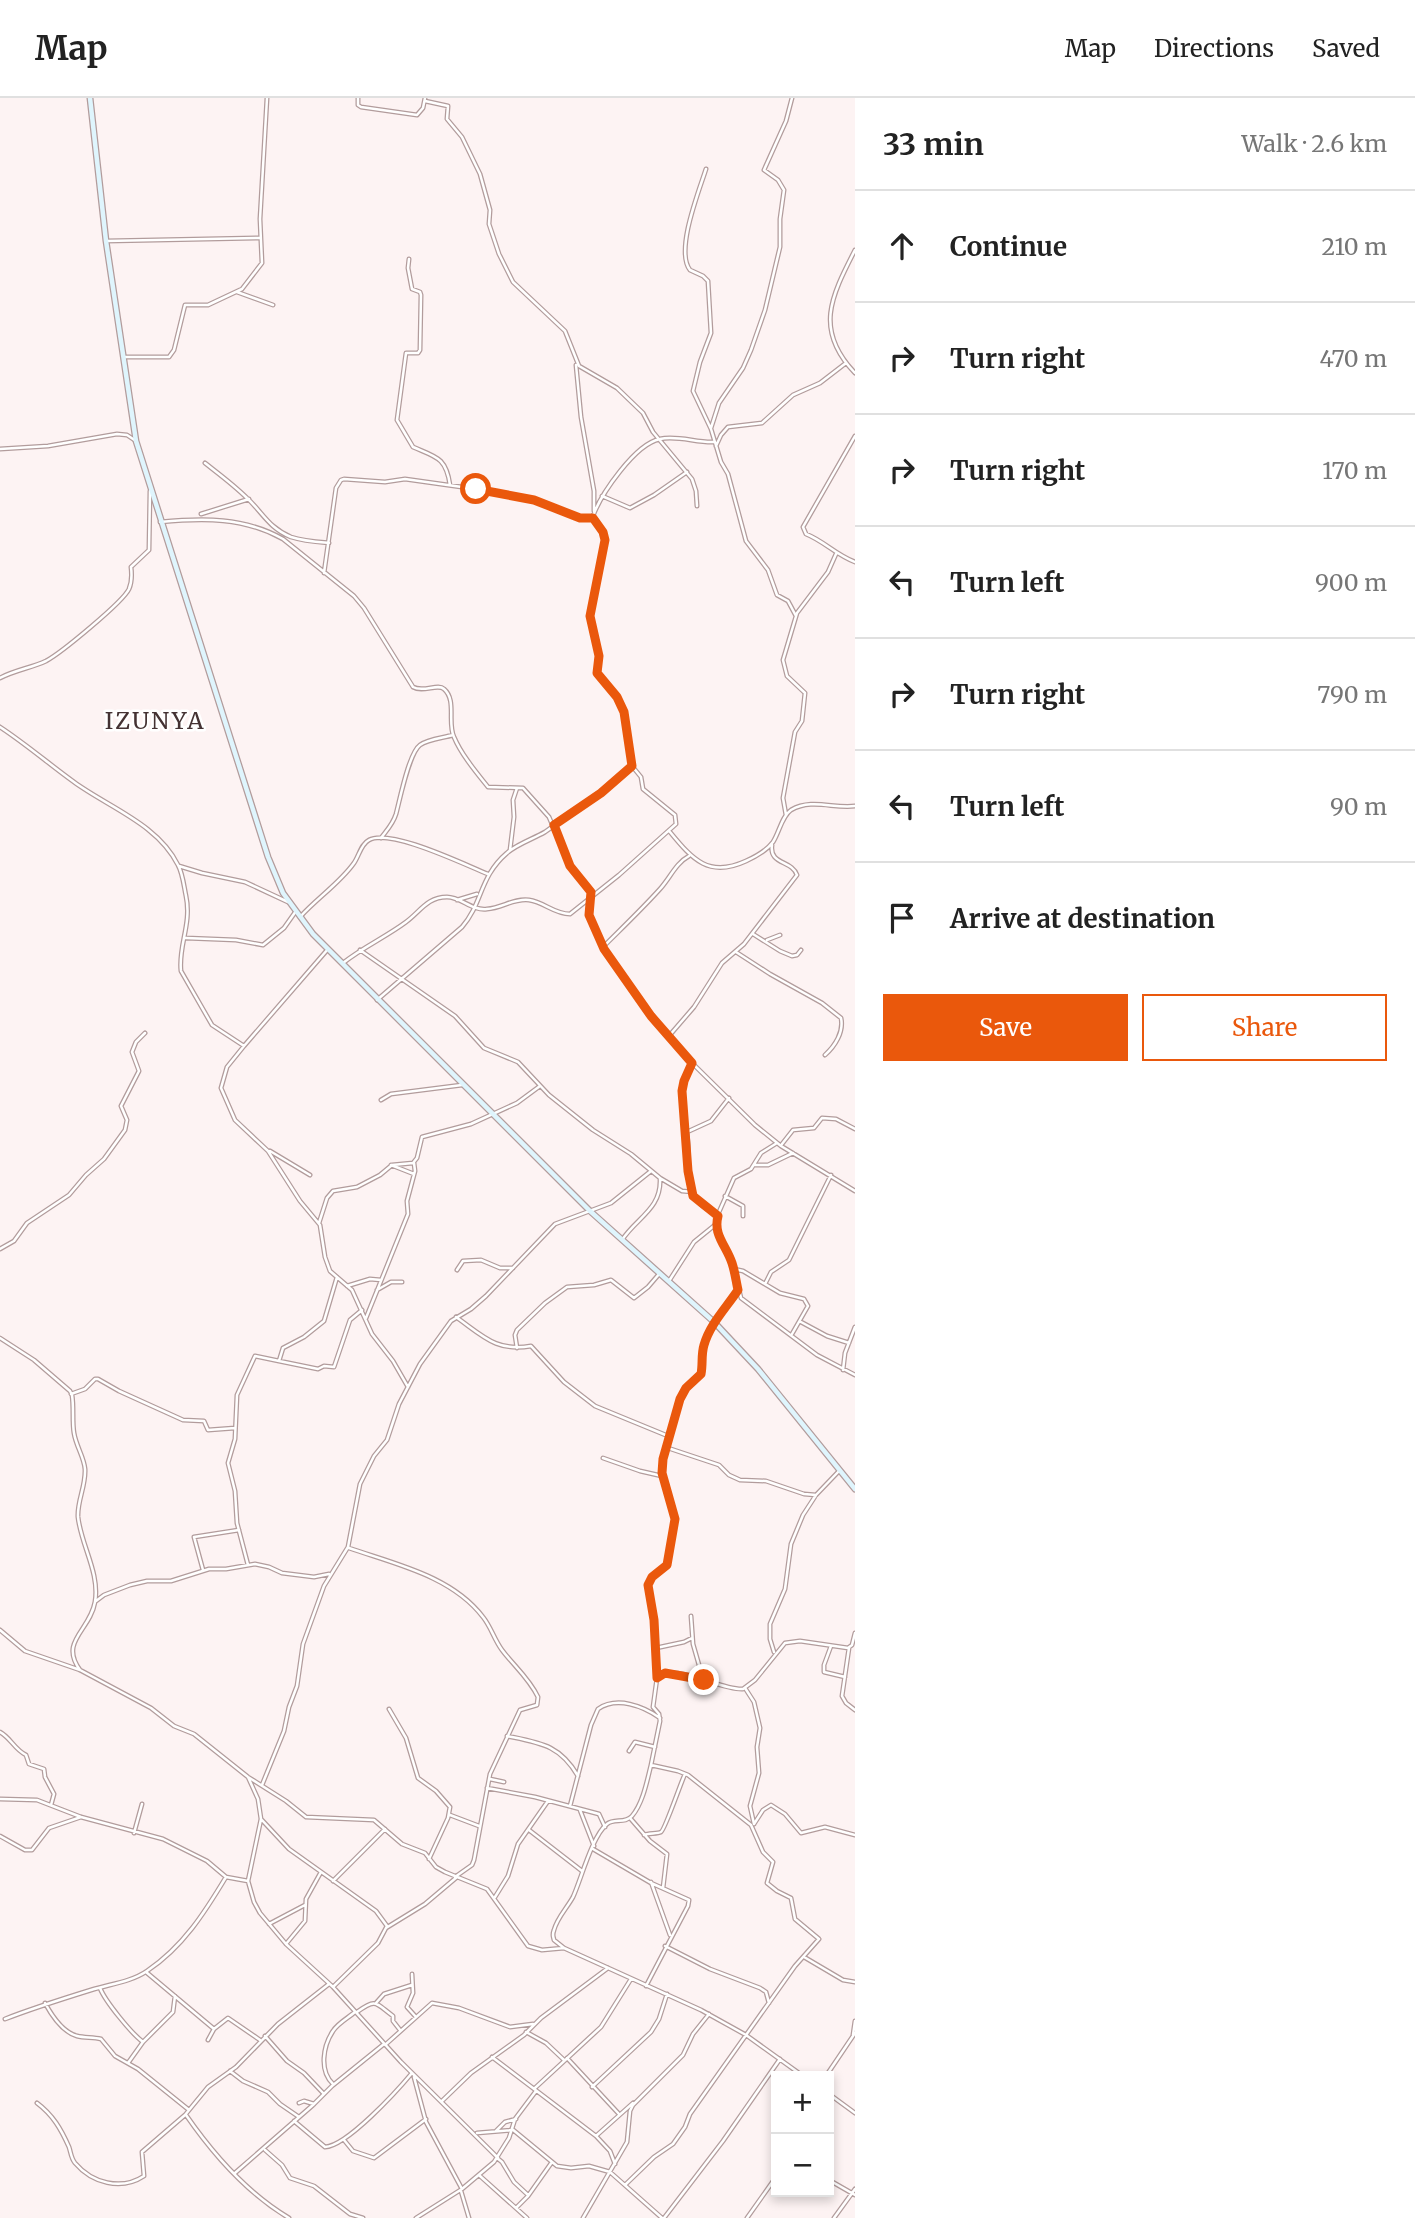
<!DOCTYPE html>
<html lang="en">
<head>
<meta charset="utf-8">
<style>
	body { margin:0; font-family:Merriweather,serif; background:#f2f2f2; color:#222 }
	.controls { position:absolute; right:21px; bottom:21px; display:grid; overflow:hidden; border-radius:0px; box-shadow:0 4px 10px #0003 }
	.controls button { width:63px; height:63px; display:grid; place-items:center; padding:0; border:0; border-bottom:2px solid #e0e0e0; background:#fff; color:#222; font:35px sans-serif }
	.stop { position:absolute; width:21px; height:21px; margin:-16px; border:5px solid #ea580c; border-radius:50%; background:#fff }
	.stop.end { background:#ea580c; border-color:#fff; box-shadow:0 2px 7px #0008 }
	.list { margin:0; padding:0; list-style:none }
	h2 { display:flex; justify-content:space-between; align-items:center; height:91px; margin:0; padding:0 28px; font-size:30px }
	h2 small { font-size:23px; font-weight:400; color:#767676 }
	.list li { display:grid; grid-template-columns:46px 1fr auto; gap:21px; align-items:center; box-sizing:border-box; height:112px; padding:0 28px; border-top:2px solid #e0e0e0 }
	.list b { display:block; font-size:26px; white-space:nowrap }
	.list em { font-size:23px; font-style:normal; color:#767676 }
	.actions { display:flex; gap:14px; padding:21px 28px }
	.actions a { flex:1; padding:16px 0; border:2px solid #ea580c; border-radius:0px; text-align:center; font-size:24px; color:#ea580c }
	.actions .main { background:#ea580c; color:#fff }
	.icon { flex:none; width:38px; height:38px; fill:none; stroke:currentColor; stroke-width:2; stroke-linecap:round; stroke-linejoin:round }
	.map { position:relative; flex:none; width:855px; height:2120px; overflow:hidden }
	header { display:flex; align-items:center; gap:42px; box-sizing:border-box; height:98px; padding:0 35px; background:#fff; border-bottom:2px solid #e0e0e0 }
	header strong { font-size:33px }
	nav { display:flex; gap:38px; margin-inline-start:auto; font-size:24px }
	main { display:flex }
	aside { flex:1; background:#fff }
	.map>svg:first-child { display:block }
	.lines { fill:none; stroke-linecap:round; stroke-linejoin:round }
	.street-casing { stroke:#b29c9c; stroke-width:5 }
	.secondary-casing { stroke:#b29c9c; stroke-width:7 }
	.street { stroke:#fff; stroke-width:2.5 }
	.secondary { stroke:#dff5fd; stroke-width:4.5 }
	.route { stroke:#ea580c; stroke-width:9 }
	.labels { text-anchor:middle; dominant-baseline:central; stroke-width:5; stroke-linejoin:round; paint-order:stroke }
	.quarter-label { font-size:23px; letter-spacing:2px; fill:#443233; stroke:#fff }
</style>
</head>
<body>
<header>
<strong>Map</strong>
<nav><a>Map</a><a>Directions</a><a>Saved</a></nav>
</header>
<main>
<div class="map">
<svg width="855" height="2120" viewBox="0 0 855 2120">
	<rect width="100%" height="100%" fill="#fdf3f3"/>
	<g class="lines">
		<defs>
			<path id="street" d="M 358,0 L 358,7 L 361,9 L 417,17 L 423,10 L 425,0
				M 425,3 L 448,8 L 447,21 L 462,39 L 480,76 L 490,112 L 489,126 L 499,156 L 513,184 L 565,233 L 579,268 L 617,290 L 643,315 L 653,334 L 692,381 L 696,393 L 697,408
				M 706,71 C 699,93 675,153 690,172 L 703,178 L 708,183 L 711,235 L 700,264 L 693,293 L 711,331 L 721,364 L 728,376 L 746,443 L 768,472 L 777,497 L 788,503 L 796,518
				M 106,143 L 260,140
				M 855,152 C 831,199 814,232 855,275
				M 409,161 L 408,170 L 412,191 L 420,194 L 421,197 L 420,252 L 418,255 L 406,255 L 397,322 L 413,349 C 436,359 446,359 450,387
				M 237,194 L 273,207
				M 125,259 L 169,259 L 174,252 L 185,207 L 208,207 L 242,191 L 262,165 L 260,121 L 267,0
				M 576,267 L 581,319 L 594,393 L 594,413
				M 711,330 L 719,305 L 743,270 L 751,252 L 765,212 L 780,149 L 780,121 L 784,92 L 778,82 L 764,72 L 786,23 L 792,0
				M 855,338 L 803,429 L 806,436 C 824,443 836,457 855,464
				M 716,348 L 721,337 L 728,329 L 762,325 L 793,297 L 820,285 L 846,265
				M 0,351 L 48,348 L 117,336 L 127,337 L 136,343
				M 205,365 C 219,376 234,387 247,400 C 263,415 269,430 291,439 C 303,443 317,444 329,445
				M 602,398 L 630,410 L 654,397 L 687,374
				M 201,416 L 249,401
				M 160,424 C 203,420 244,419 283,441 L 354,498 L 364,510 L 413,589 C 423,595 438,585 444,591 C 457,602 447,625 454,639 C 461,656 476,674 488,689 L 523,690 L 549,719 L 570,768 L 591,794 L 589,817 L 604,851 L 651,918 L 688,961 L 755,1027 L 781,1048 L 855,1093
				M 324,475 L 336,390 L 341,382 L 344,381 L 385,384 L 405,381 L 476,391 L 534,403 L 580,420 L 593,420
				M 0,580 C 15,572 31,570 46,563 C 61,555 123,504 129,491 C 132,484 132,477 131,469 L 149,452 L 150,393
				M 0,629 C 26,646 49,666 74,684 C 108,709 158,726 178,767 C 183,776 184,789 186,798 C 192,826 178,848 181,873 L 212,927 L 244,948
				M 786,717 L 783,700 L 795,634 L 802,623 L 805,595 L 787,578 L 783,562 L 797,515 L 828,474 L 836,456
				M 670,734 C 693,762 709,780 746,763 C 755,759 767,752 773,744 C 779,735 782,718 791,712 C 812,700 834,711 855,708
				M 381,740 C 387,732 393,726 396,716 C 400,701 409,655 420,647 C 428,641 443,640 453,637
				M 510,752 L 514,719 L 513,702 L 517,690
				M 179,768 L 202,775 L 245,784 L 288,804
				M 457,802 L 477,796
				M 300,819 C 317,800 340,785 354,765 C 359,758 361,746 369,742 C 390,730 465,767 488,776
				M 753,836 L 780,853 L 792,858 L 797,857 L 801,852
				M 186,840 L 236,842 L 263,847 L 284,830 L 296,813
				M 767,842 L 780,837
				M 603,849 C 622,830 642,811 660,791 C 670,780 676,765 689,758
				M 328,851 L 244,948 L 227,969 L 221,990 L 235,1022 L 268,1053 L 300,1103 L 320,1127 L 325,1159 L 330,1173 L 352,1192 L 372,1236 L 393,1263 L 408,1289
				M 360,852 L 455,918 L 484,950 L 518,964 L 549,997 L 593,1032 L 631,1056 L 660,1080 L 682,1093 L 693,1094
				M 736,854 L 770,876 L 822,905 L 841,920 C 844,934 835,948 825,957
				M 343,865 C 363,849 386,839 406,824 C 420,814 427,799 447,799 C 461,799 472,813 487,811 C 502,810 514,800 529,802 C 544,804 554,816 570,816 L 619,777 L 676,726 L 675,717 L 643,691 L 641,679 L 632,668 L 624,614 L 617,599 L 597,577 L 599,558 L 590,518 L 605,442 L 593,418 C 601,396 635,346 660,341 C 677,337 697,345 714,344
				M 377,902 L 462,829 C 483,805 479,779 507,755 C 517,746 533,741 545,734 C 575,713 604,692 632,668
				M 669,938 L 694,909 L 722,865 L 744,846 L 797,777 C 792,762 769,767 772,747
				M 692,965 C 675,997 686,1014 688,1046 C 689,1063 687,1080 693,1096 C 696,1106 710,1113 718,1118
				M 381,1002 L 391,996 L 462,987
				M 687,1034 L 711,1023 L 729,1000
				M 777,1045 L 761,1055 L 751,1071 L 734,1080 L 719,1114 L 716,1134 L 732,1163 L 741,1200 L 817,1257 L 855,1277
				M 782,1046 L 793,1032 L 814,1030 L 822,1020 L 836,1021 L 855,1031
				M 270,1053 L 310,1077
				M 391,1067 L 414,1076
				M 755,1067 L 768,1067 L 793,1055
				M 725,1098 L 743,1108 L 743,1118
				M 319,1125 L 327,1100 L 333,1093 L 357,1089 L 380,1077 L 392,1067 L 413,1065 L 417,1060 L 422,1039 L 471,1026 L 517,1005 L 540,988
				M 622,1142 C 636,1120 662,1111 660,1080
				M 0,1151 L 14,1143 L 27,1125 L 69,1097 L 86,1077 L 104,1061 L 125,1032 L 127,1022 L 121,1008 L 139,973 L 132,954 L 136,944 L 145,935
				M 734,1171 L 743,1173 L 780,1195 L 804,1201 L 808,1208 L 792,1236
				M 457,1172 L 463,1163 L 481,1162 L 500,1170 L 513,1170
				M 669,1183 L 694,1144 L 715,1127
				M 765,1186 L 771,1174 L 789,1162 L 831,1077
				M 347,1188 L 370,1181 L 381,1182
				M 377,1192 L 391,1184 L 402,1184
				M 456,1219 C 483,1238 496,1254 531,1248 L 564,1284 L 595,1308 L 668,1338
				M 366,1220 L 408,1116 L 407,1103 L 415,1073 L 414,1065
				M 801,1224 L 827,1238 L 849,1245
				M 0,1240 L 34,1262 L 70,1293 L 72,1297 C 74,1310 72,1323 74,1335 C 76,1348 84,1359 85,1371 C 86,1388 77,1403 78,1419 C 81,1447 100,1475 95,1504 C 90,1533 59,1543 80,1572
				M 517,1250 L 515,1237 L 517,1232 L 545,1205 L 567,1189 L 594,1187 L 611,1182 L 634,1200 L 648,1189 L 660,1175
				M 279,1263 L 318,1271 L 324,1268 L 334,1269 L 350,1222 L 362,1212
				M 843,1272 L 845,1255 L 855,1229
				M 71,1296 L 85,1291 L 95,1281 L 98,1281 L 119,1293 L 183,1322 L 204,1323 L 208,1332 L 235,1330
				M 665,1349 L 719,1367 L 729,1377 L 740,1382 L 766,1383 L 804,1396 L 816,1397
				M 603,1360 L 640,1373 L 662,1378
				M 349,1450 C 395,1466 452,1478 483,1519 C 491,1529 494,1541 502,1552 C 514,1568 529,1580 538,1599 L 537,1607 L 520,1612 L 490,1676 L 474,1762 L 472,1767 L 455,1779
				M 248,1467 L 237,1425 L 235,1393 L 228,1365 L 235,1341 L 237,1297 L 255,1258 L 279,1263 L 283,1250 L 304,1239 L 324,1223 L 337,1179
				M 203,1472 L 194,1439 L 239,1432
				M 96,1503 L 104,1497 L 130,1487 L 147,1483 L 171,1483 L 209,1471 L 226,1471 L 255,1466 L 269,1469 L 282,1475 L 314,1479 L 329,1476
				M 691,1518 L 693,1546 L 699,1567 L 697,1580
				M 0,1532 L 25,1553 L 80,1572 L 151,1610 L 174,1628 L 194,1636 L 248,1679 L 286,1703 L 306,1719 L 374,1722 L 402,1746 L 425,1755 L 436,1769 L 445,1774 L 487,1791 L 528,1848 L 542,1852 L 564,1850
				M 831,1548 L 824,1567 L 824,1574 L 845,1579
				M 656,1550 L 684,1544 L 692,1540
				M 849,1550 L 842,1598 L 846,1605 L 855,1612
				M 774,1554 L 770,1541 L 770,1526 L 785,1491 L 791,1446 L 803,1417 L 816,1397 L 840,1372
				M 657,1580 L 654,1522 L 648,1487 L 652,1479 L 667,1467 L 675,1423 L 667,1387 L 662,1375 L 663,1361 L 680,1301 L 686,1290 L 701,1276 C 703,1266 701,1257 704,1247 C 710,1226 726,1210 738,1192
				M 745,1590 L 754,1604 L 760,1630 L 757,1649 L 759,1675 L 750,1708 L 754,1726
				M 389,1611 L 406,1640 L 418,1680 L 436,1693 L 450,1709 L 448,1720 L 429,1761
				M 0,1634 C 11,1640 14,1651 26,1657 L 29,1666 L 44,1671 L 45,1679 L 54,1696 L 51,1707
				M 507,1638 C 541,1645 560,1647 578,1678
				M 629,1653 L 635,1644 L 655,1649
				M 651,1667 C 647,1683 643,1705 632,1718 C 625,1726 614,1720 607,1726 C 592,1738 581,1782 573,1799 C 567,1810 557,1820 554,1832 C 552,1837 553,1837 554,1842 L 564,1850 L 701,1912 L 746,1937 L 803,1978
				M 248,1679 L 258,1701 L 261,1721 L 248,1783 L 254,1804 L 260,1815 L 286,1846 L 333,1889 L 401,1964 L 498,2060
				M 490,1681 L 504,1684
				M 262,1687 L 284,1633 L 289,1609 L 297,1588 L 303,1546 L 324,1488 L 348,1449 L 360,1386 L 374,1358 L 387,1342 L 399,1306 L 420,1266 L 451,1223 L 471,1211 L 486,1198 L 555,1126 L 611,1105 L 651,1073
				M 487,1690 L 535,1699 L 599,1716 L 605,1729
				M 0,1701 L 37,1702 L 81,1719 L 163,1741 L 207,1763 L 226,1779 L 248,1783
				M 570,1708 L 591,1627 L 598,1611 C 617,1598 643,1608 660,1620
				M 580,1712 L 594,1748
				M 450,1717 L 479,1728
				M 630,1720 L 650,1743 L 667,1756 L 663,1790
				M 261,1721 L 289,1751 L 376,1813 L 387,1828 L 378,1845 L 333,1889
				M 754,1726 L 763,1712 L 771,1707 L 785,1716 L 801,1735 L 825,1729 L 855,1737
				M 529,1732 L 582,1773
				M 134,1735 L 142,1706
				M 644,1737 C 649,1735 657,1736 661,1734 C 665,1732 681,1684 685,1676
				M 0,1738 L 25,1752 L 32,1752 L 49,1730 L 81,1719
				M 593,1751 L 651,1785 L 689,1802 L 688,1808 L 646,1888
				M 333,1783 L 385,1731
				M 651,1784 L 670,1837
				M 495,1799 L 508,1778 L 518,1746 L 548,1703
				M 269,1826 L 305,1807
				M 386,1830 L 425,1806 L 457,1779
				M 286,1846 L 305,1823 L 306,1801 L 321,1774
				M 665,1848 L 710,1871 L 760,1890 L 766,1894 L 769,1905
				M 804,1859 L 843,1882 L 855,1884
				M 146,1874 L 214,1931
				M 412,1876 L 413,1895 L 407,1909 L 416,1919
				M 100,1890 C 105,1903 131,1935 143,1944
				M 45,1905 C 52,1918 62,1934 77,1938 C 85,1940 93,1939 101,1941 L 115,1958 L 138,1971 L 189,2012
				M 376,1905 L 384,1896 L 412,1887
				M 357,1914 C 377,1900 375,1905 393,1918 L 393,1923 L 400,1932
				M 5,1921 C 33,1910 62,1901 91,1892 C 110,1886 131,1884 147,1873 C 183,1849 205,1814 226,1779
				M 526,1934 L 546,1945 L 564,1962
				M 853,1937 L 855,1923
				M 265,1938 L 287,1963 L 304,1975 L 324,1996
				M 208,1942 L 214,1931 L 228,1920 L 260,1942
				M 385,1947 L 432,1905 L 459,1910 L 510,1929 L 533,1926
				M 492,1959 L 596,2038 L 610,2053 L 615,2066
				M 567,1960 L 619,2016
				M 128,1965 L 143,1944 L 173,1914 L 175,1898
				M 230,1973 L 243,1983 L 268,1994 L 280,2006 L 299,2019
				M 826,1978 L 855,1935
				M 414,1979 L 426,2024 L 462,2091
				M 333,1986 C 319,1973 323,1948 333,1933 C 338,1925 348,1920 355,1914
				M 592,1989 L 651,1934 L 659,1921 L 667,1896
				M 535,1990 L 601,1929 L 631,1881
				M 829,1996 L 855,2015
				M 442,2003 L 471,1975 L 524,1937 L 541,1920 L 608,1870
				M 37,2005 C 53,2017 61,2031 69,2049 C 71,2055 71,2060 75,2065 C 92,2085 121,2093 144,2078 L 142,2054 L 185,2017 L 208,1989 L 236,1969 L 278,1926 L 329,1886
				M 299,2005 L 304,2003 L 314,2006
				M 186,2017 C 213,2056 247,2095 289,2120
				M 294,2023 L 325,2049 C 347,2048 397,1993 412,1975
				M 512,2031 L 557,2068 L 571,2070 L 589,2068 L 610,2074 L 662,2120
				M 496,2033 L 505,2024 L 516,2021
				M 477,2035 L 512,2032
				M 596,2038 L 633,2005
				M 344,2042 L 353,2053 L 374,2060 L 426,2021
				M 265,2052 L 282,2067 L 290,2080 L 314,2088 L 350,2116 L 363,2120
				M 497,2060 L 502,2064 L 514,2084 L 528,2097
				M 235,2075 L 313,2007 L 332,1988 L 384,1946
				M 480,2078 L 527,2120
				M 829,2082 L 855,2097
				M 625,2087 L 654,2059 L 673,2046 L 685,2029 L 690,2016 L 795,1868 L 819,1841 L 795,1821 L 791,1800 L 777,1793 L 767,1785 L 773,1764 L 763,1754 L 751,1727 L 688,1677 L 678,1673 L 651,1667 L 660,1623 L 659,1616 L 653,1609 L 657,1580 C 671,1563 722,1593 743,1591 L 755,1582 L 785,1545 L 800,1543 L 848,1550 L 852,1547 L 855,1535
				M 461,2093 L 469,2120
				M 516,2110 L 528,2098 L 552,2064
				M 416,2120 L 462,2091 L 494,2064 L 509,2040 L 515,2021 L 536,1993
				M 583,2120 L 627,2044 L 630,2013 L 633,2007 L 683,1957 L 693,1936 L 709,1916
				M 664,2120 L 723,2043 L 780,1961
				M 747,2120 L 776,2079
				M 834,2120 L 855,2091"/>
			<path id="secondary" d="M 90,0 L 106,143 L 136,343 L 268,759 L 283,795 L 313,836 L 590,1113 L 714,1224 L 758,1271 L 855,1391"/>
		</defs>
		<use href="#street" class="street-casing"/>
		<use href="#secondary" class="secondary-casing"/>
		<use href="#street" class="street"/>
		<use href="#secondary" class="secondary"/>
	</g>
	<g class="lines">
		<path class="route" d="M 476,391 L 534,402 L 580,420 L 593,420 L 603,434 L 605,442 L 590,518 L 599,558 L 597,575 L 617,599 L 624,614 L 632,668 L 601,695 L 554,727 L 570,768 L 591,794 L 589,817 L 604,851 L 651,918 L 692,965 L 684,983 L 682,993 L 688,1073 L 693,1098 L 718,1118 C 713,1137 726,1147 732,1165 C 735,1174 736,1183 738,1192 C 726,1210 710,1226 704,1247 C 701,1257 703,1266 701,1276 L 686,1290 L 680,1301 L 663,1361 L 662,1375 L 675,1421 L 667,1467 L 652,1479 L 648,1487 L 654,1522 L 657,1580 L 665,1575 L 704,1582"/>
	</g>
	<g class="labels">
		<g class="quarter-label">
			<text x="155" y="622">IZUNYA</text>
		</g>
	</g>
</svg>
<div class="controls">
<button>+</button>
<button>−</button>
</div>
<div class="stop" style="left:476px;top:391px"></div>
<div class="stop end" style="left:704px;top:1582px"></div>
</div>
<aside>
<h2>33 min<small>Walk · 2.6 km</small></h2>
<ul class="list">
<li><svg class="icon" aria-label="ahead" viewBox="0 0 24 24"><path d="M12 20V5M6 11l6-6 6 6"/></svg><div><b>Continue</b></div><em>210 m</em></li>
<li><svg class="icon" aria-label="right" viewBox="0 0 24 24"><path d="M7 20v-9h11M14 6l5 5-5 5"/></svg><div><b>Turn right</b></div><em>470 m</em></li>
<li><svg class="icon" aria-label="right" viewBox="0 0 24 24"><path d="M7 20v-9h11M14 6l5 5-5 5"/></svg><div><b>Turn right</b></div><em>170 m</em></li>
<li><svg class="icon" aria-label="left" viewBox="0 0 24 24"><path d="M17 20v-9H6M10 6l-5 5 5 5"/></svg><div><b>Turn left</b></div><em>900 m</em></li>
<li><svg class="icon" aria-label="right" viewBox="0 0 24 24"><path d="M7 20v-9h11M14 6l5 5-5 5"/></svg><div><b>Turn right</b></div><em>790 m</em></li>
<li><svg class="icon" aria-label="left" viewBox="0 0 24 24"><path d="M17 20v-9H6M10 6l-5 5 5 5"/></svg><div><b>Turn left</b></div><em>90 m</em></li>
<li><svg class="icon" aria-label="arrive" viewBox="0 0 24 24"><path d="M6 21V4h12l-3 4 3 4H6"/></svg><div><b>Arrive at destination</b></div></li>
</ul>
<div class="actions"><a class="main">Save</a><a>Share</a></div>
</aside>
</main>
</body>
</html>
